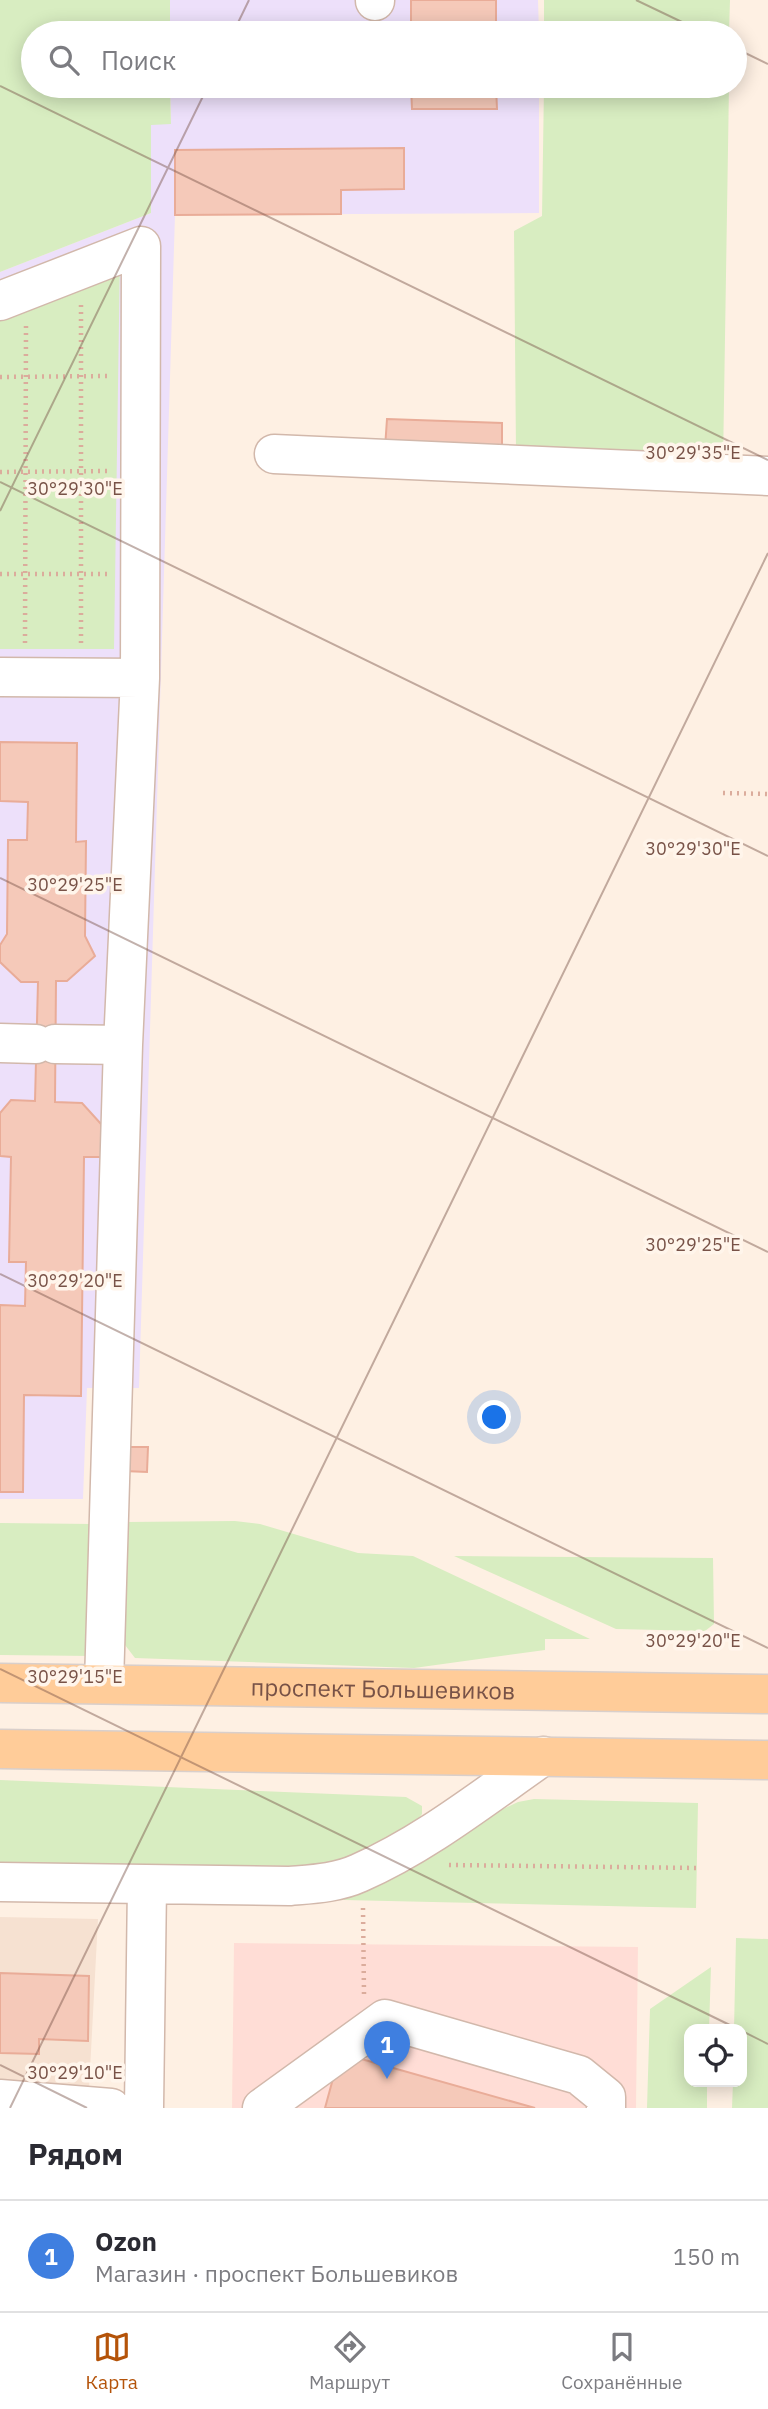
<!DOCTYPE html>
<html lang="ru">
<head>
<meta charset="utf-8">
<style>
	body { margin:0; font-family:"IBM Plex Sans",sans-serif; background:#f7f7f7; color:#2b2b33 }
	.controls { position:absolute; right:21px; bottom:21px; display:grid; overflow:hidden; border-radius:14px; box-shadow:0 4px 18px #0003 }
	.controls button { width:63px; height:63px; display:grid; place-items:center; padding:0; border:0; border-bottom:2px solid #e1e1e2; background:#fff; color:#2b2b33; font:35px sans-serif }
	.you { position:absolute; left:495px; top:1418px; width:24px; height:24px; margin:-18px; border:5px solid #fff; border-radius:50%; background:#1a73e8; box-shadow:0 0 0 10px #1a73e833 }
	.badge { display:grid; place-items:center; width:46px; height:46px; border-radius:50%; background:#b45309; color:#fff; font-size:23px; font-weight:700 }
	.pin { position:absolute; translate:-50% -58px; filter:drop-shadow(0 2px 4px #0008) }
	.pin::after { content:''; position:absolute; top:37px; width:24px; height:21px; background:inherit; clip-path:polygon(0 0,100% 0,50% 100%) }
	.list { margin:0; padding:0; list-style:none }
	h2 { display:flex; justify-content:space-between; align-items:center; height:91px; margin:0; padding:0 28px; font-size:30px }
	h2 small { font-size:23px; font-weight:400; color:#7c7c81 }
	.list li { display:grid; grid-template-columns:46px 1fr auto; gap:21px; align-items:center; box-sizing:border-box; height:112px; padding:0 28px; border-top:2px solid #e1e1e2 }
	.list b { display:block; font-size:26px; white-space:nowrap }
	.list p { margin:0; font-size:23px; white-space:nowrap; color:#7c7c81 }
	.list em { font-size:23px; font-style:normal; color:#7c7c81 }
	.icon { flex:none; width:38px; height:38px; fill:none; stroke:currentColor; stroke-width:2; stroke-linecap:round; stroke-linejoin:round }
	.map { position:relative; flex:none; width:768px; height:2108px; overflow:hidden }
	.search { position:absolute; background:#fff; box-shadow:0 4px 18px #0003; left:21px; right:21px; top:21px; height:77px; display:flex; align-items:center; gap:18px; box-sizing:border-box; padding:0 24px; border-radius:38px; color:#7c7c81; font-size:26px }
	.sheet { height:203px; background:#fff }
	nav { display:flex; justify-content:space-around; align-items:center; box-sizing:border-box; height:98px; border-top:2px solid #e1e1e2; background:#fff; font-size:19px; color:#7c7c81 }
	nav a { display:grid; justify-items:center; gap:4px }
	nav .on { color:#b45309 }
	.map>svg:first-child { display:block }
	.residential { fill:#f6e1d1 }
	.commercial { fill:#ffddd6 }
	.education { fill:#ede0fa }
	.green { fill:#d8edc1 }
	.building { fill:#f5c9b9; stroke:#e9ac98; stroke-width:2 }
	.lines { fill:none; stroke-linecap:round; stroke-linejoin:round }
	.minor-casing { stroke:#d2b8ab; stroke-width:41 }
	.major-casing { stroke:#d9cfcb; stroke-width:41 }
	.path { stroke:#dbac9c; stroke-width:4.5; stroke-dasharray:2 5; stroke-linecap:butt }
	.minor { stroke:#fff; stroke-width:38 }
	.major { stroke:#fc9; stroke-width:38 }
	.ticks { fill:none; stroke:#785247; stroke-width:2; stroke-opacity:0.45 }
	.labels { text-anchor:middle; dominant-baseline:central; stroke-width:7; stroke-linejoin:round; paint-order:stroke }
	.street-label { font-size:24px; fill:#785247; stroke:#fff5eb }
	.ticks-label { font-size:18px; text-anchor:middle; fill:#785247; stroke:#fff5eb; stroke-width:7; stroke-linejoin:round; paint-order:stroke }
</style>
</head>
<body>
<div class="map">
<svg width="768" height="2108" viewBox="0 0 768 2108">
	<rect width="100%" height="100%" fill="#fef0e3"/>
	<path class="residential" d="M 0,1917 L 98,1919 L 88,2108 L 0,2108 Z"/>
	<path class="commercial" d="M 234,1943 L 638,1947 L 636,2108 L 232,2108 Z"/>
	<path class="education" d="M 170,0 L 538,0 L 539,33 L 170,33 Z
		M 170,86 L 539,86 L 539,213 L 175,215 L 139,1388 L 87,1388 L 83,1499 L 0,1499 L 0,272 L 151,213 L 151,124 L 171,124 Z"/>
	<path class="green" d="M 0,0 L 170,0 L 170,33 L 33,33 L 33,86 L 170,86 L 171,124 L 151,125 L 151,213 L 0,272 Z
		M 544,0 L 730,0 L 729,33 L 544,33 Z
		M 544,86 L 729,86 L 723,464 L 516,451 L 514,231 L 542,216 Z
		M 120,254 L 114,649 L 0,649 L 0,301 Z
		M 235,1521 L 260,1524 L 358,1553 L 413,1556 L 590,1639 L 545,1639 L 545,1650 L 414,1668 L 135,1658 L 125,1645 L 127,1522 Z
		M 0,1523 L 93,1524 L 93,1656 L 0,1655 Z
		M 454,1556 L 713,1558 L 714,1624 L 705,1631 L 616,1629 Z
		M 0,1780 L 406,1797 L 422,1806 L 422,1814 L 413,1825 L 338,1863 L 300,1866 L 0,1863 Z
		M 534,1799 L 698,1803 L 696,1908 L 344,1900 L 344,1896 L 392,1877 L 503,1809 L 518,1802 Z
		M 736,1938 L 768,1939 L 768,2108 L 732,2108 L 733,2082 L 742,2082 L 742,2029 L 734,2029 Z
		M 711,1967 L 709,2029 L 689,2029 L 689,2082 L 707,2082 L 707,2108 L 647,2108 L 650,2009 Z"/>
	<path class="building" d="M 411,0 L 496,0 L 496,33 L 411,33 Z
		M 411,86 L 496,86 L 497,109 L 412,109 Z
		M 404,148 L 404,189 L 341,190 L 341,214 L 175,215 L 175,150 Z
		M 387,419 L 502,423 L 502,452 L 385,448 Z
		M 0,742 L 77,743 L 76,842 L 86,841 L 85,936 L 95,956 L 67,981 L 56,981 L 55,1102 L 82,1103 L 101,1124 L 102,1157 L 84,1157 L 81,1396 L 24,1395 L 23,1492 L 0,1492 L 0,1305 L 25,1306 L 26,1262 L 9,1262 L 11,1157 L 0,1156 L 0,1113 L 11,1100 L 35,1101 L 38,982 L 21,982 L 0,962 L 0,945 L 7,934 L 8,840 L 27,840 L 28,802 L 0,801 Z
		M 124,1447 L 148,1447 L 147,1472 L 124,1471 Z
		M 0,1973 L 89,1976 L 88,2041 L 39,2039 L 39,2054 L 0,2053 Z
		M 340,2053 L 535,2108 L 325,2108 Z"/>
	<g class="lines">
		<defs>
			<path id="minor" d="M 375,1 L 375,0
				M 0,301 L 141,246 L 140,678
				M 274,454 L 768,476
				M 0,677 L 140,678 L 123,1045
				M 0,1043 L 36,1044
				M 55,1044 L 123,1045 L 104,1684
				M 0,1882 L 290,1886 C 313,1884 337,1883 359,1873 C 425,1844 484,1797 543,1756
				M 0,2099 L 111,2108
				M 144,2108 L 147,1885
				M 262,2108 L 385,2019 L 579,2075 L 606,2097 L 606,2108"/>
			<g id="major">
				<path id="s1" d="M 0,1683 L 768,1694"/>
				<path d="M 0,1749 L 768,1760"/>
			</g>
		</defs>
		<use href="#minor" class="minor-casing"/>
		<use href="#major" class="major-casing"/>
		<path class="path" d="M 81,305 L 81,643
			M 0,377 L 108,376
			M 0,472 L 108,471
			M 0,574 L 108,574
			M 25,643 L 26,326
			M 723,793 L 768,794
			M 449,1865 L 698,1868
			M 363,1908 L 364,1994"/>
		<use href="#minor" class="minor"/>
		<use href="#major" class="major"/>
	</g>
	<path class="ticks" d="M 636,0 L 705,33M 233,33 L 249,0M 735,48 L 768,64M 0,86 L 768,460M 0,482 L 768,856M 0,511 L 208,86M 0,878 L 768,1252M 0,1274 L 768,1648M 0,1669 L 738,2029M 742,2031 L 768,2044M 0,2065 L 87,2108M 10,2108 L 768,553"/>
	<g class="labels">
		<g class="street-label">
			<text stroke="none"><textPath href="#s1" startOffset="383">проспект Большевиков</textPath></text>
		</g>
	</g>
	<g class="ticks-label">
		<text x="693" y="459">30°29'35"E</text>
		<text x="75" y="495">30°29'30"E</text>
		<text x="693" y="855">30°29'30"E</text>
		<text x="75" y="891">30°29'25"E</text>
		<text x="693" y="1251">30°29'25"E</text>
		<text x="75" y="1287">30°29'20"E</text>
		<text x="693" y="1647">30°29'20"E</text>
		<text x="75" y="1683">30°29'15"E</text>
		<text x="75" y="2079">30°29'10"E</text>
	</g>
</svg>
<div class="controls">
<button><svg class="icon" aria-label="locate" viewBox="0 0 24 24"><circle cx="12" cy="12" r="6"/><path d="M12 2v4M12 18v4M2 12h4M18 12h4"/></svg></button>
</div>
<div class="you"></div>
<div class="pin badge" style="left:387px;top:2079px;background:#3f7fe0">1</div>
<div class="search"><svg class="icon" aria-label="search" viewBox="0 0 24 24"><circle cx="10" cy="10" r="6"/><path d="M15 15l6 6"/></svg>Поиск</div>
</div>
<section class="sheet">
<h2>Рядом<small></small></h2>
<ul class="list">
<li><span class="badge" style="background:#3f7fe0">1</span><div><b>Ozon</b><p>Магазин · проспект Большевиков</p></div><em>150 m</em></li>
</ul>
</section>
<nav>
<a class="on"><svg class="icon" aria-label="map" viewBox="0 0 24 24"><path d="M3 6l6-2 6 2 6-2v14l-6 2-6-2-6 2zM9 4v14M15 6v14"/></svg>Карта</a>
<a><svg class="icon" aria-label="directions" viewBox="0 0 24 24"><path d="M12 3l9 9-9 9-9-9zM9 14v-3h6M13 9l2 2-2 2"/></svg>Маршрут</a>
<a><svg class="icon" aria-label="saved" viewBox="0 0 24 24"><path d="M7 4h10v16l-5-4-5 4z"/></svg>Сохранённые</a>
</nav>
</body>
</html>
